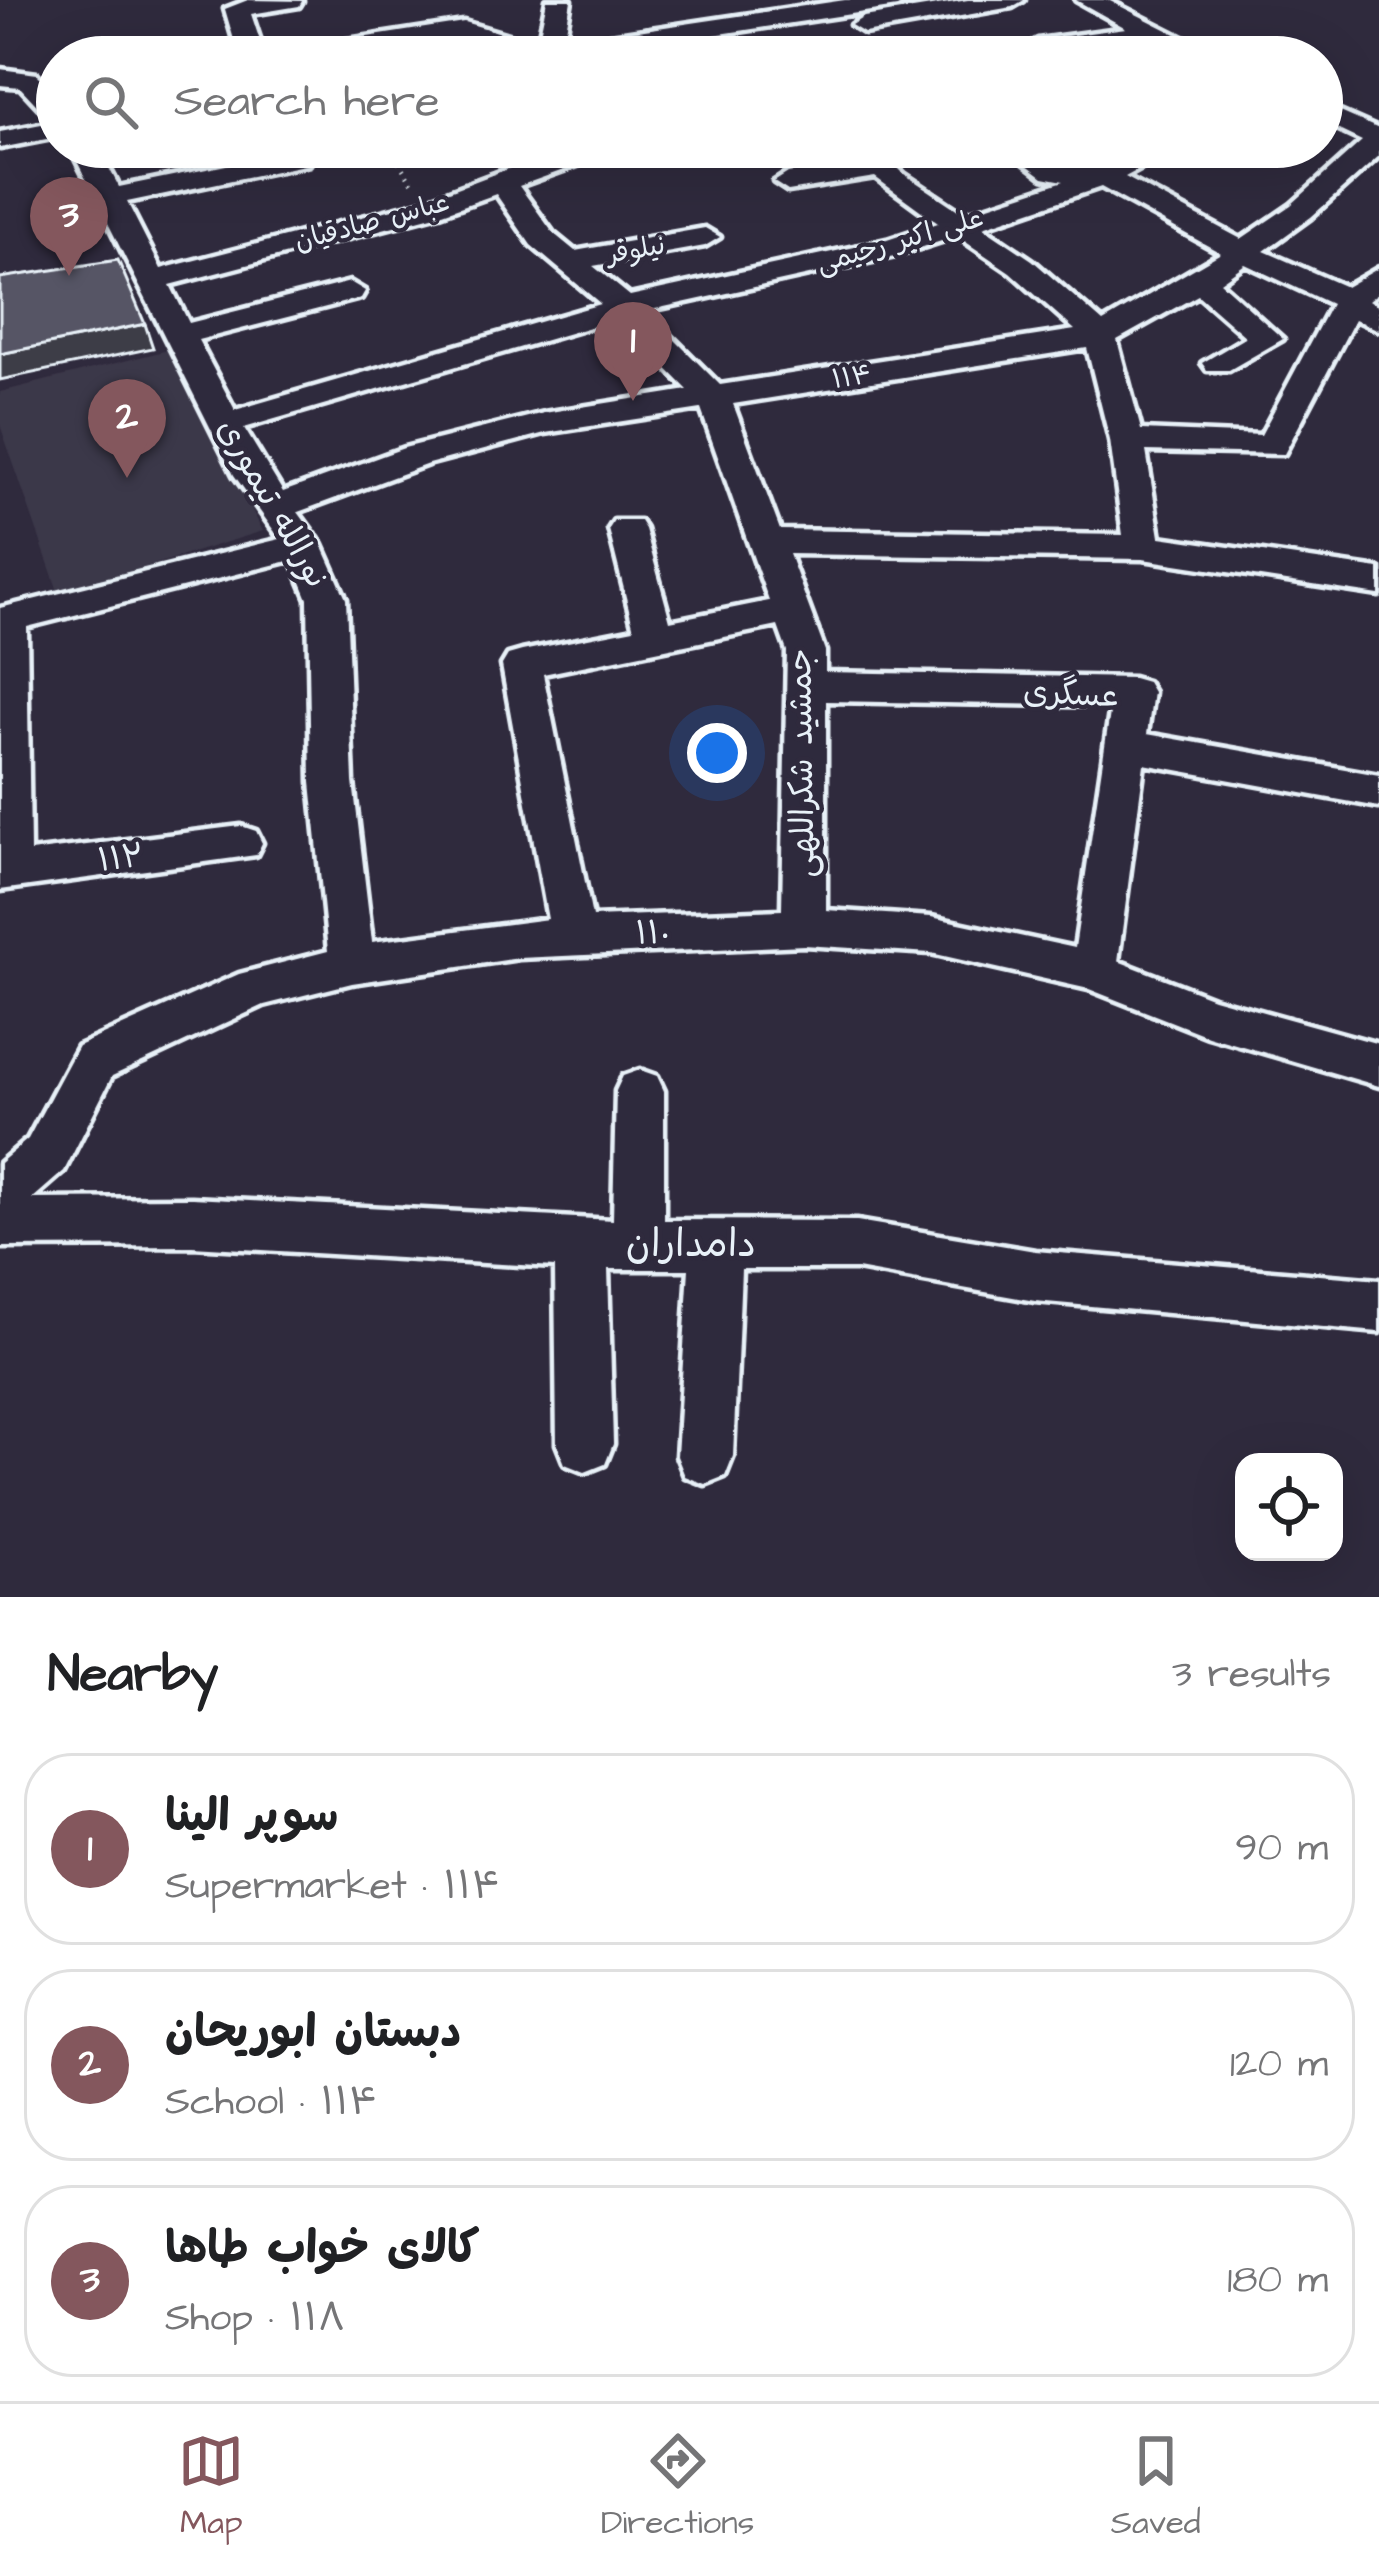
<!DOCTYPE html>
<html lang="en">
<head>
<meta charset="utf-8">
<style>
	body { margin:0; font-family:"Architects Daughter","Playpen Sans Arabic",sans-serif; background:#f2f2f2; color:#202124 }
	.controls { position:absolute; right:36px; bottom:36px; display:grid; overflow:hidden; border-radius:24px; box-shadow:0 12px 48px #0002 }
	.controls button { width:108px; height:108px; display:grid; place-items:center; padding:0; border:0; border-bottom:3px solid #e0e0e0; background:#fff; color:#202124; font:60px sans-serif }
	.you { position:absolute; left:717px; top:753px; width:42px; height:42px; margin:-30px; border:9px solid #fff; border-radius:50%; background:#1a73e8; box-shadow:0 0 0 18px #1a73e833 }
	.badge { display:grid; place-items:center; width:78px; height:78px; border-radius:50%; background:#84575d; color:#fff; font-size:39px; font-weight:700 }
	.pin { position:absolute; translate:-50% -99px; filter:drop-shadow(0 3px 6px #0008) }
	.pin::after { content:''; position:absolute; top:63px; width:42px; height:36px; background:inherit; clip-path:polygon(0 0,100% 0,50% 100%) }
	.list { margin:0; padding:0; list-style:none }
	h2 { display:flex; justify-content:space-between; align-items:center; height:156px; margin:0; padding:0 48px; font-size:51px }
	h2 small { font-size:39px; font-weight:400; color:#757577 }
	.list li { display:grid; grid-template-columns:78px 1fr auto; gap:36px; align-items:center; box-sizing:border-box; height:192px; margin:0 24px 24px; padding:0 24px; border:3px solid #e0e0e0; border-radius:48px }
	.list b { display:block; font-size:45px; white-space:nowrap }
	.list p { margin:0; font-size:39px; white-space:nowrap; color:#757577 }
	.list em { font-size:39px; font-style:normal; color:#757577 }
	.icon { flex:none; width:66px; height:66px; fill:none; stroke:currentColor; stroke-width:2; stroke-linecap:round; stroke-linejoin:round }
	.map { position:relative; flex:none; width:1379px; height:1597px; overflow:hidden }
	.search { position:absolute; background:#fff; box-shadow:0 12px 48px #0002; left:36px; right:36px; top:36px; height:132px; display:flex; align-items:center; gap:30px; box-sizing:border-box; padding:0 42px; border-radius:66px; color:#757577; font-size:45px }
	.sheet { height:804px; background:#fff }
	nav { display:flex; justify-content:space-around; align-items:center; box-sizing:border-box; height:168px; border-top:3px solid #e0e0e0; background:#fff; font-size:33px; color:#757577 }
	nav a { display:grid; justify-items:center; gap:6px }
	nav .on { color:#84575d }
	.map>svg:first-child { display:block }
	.built { fill:#3b3749 }
	.lines { fill:none; stroke-linecap:round; stroke-linejoin:round }
	.street-casing { stroke:#e8f1f8; stroke-width:9 }
	.path { stroke:#e8f1f8; stroke-width:4.5; stroke-dasharray:1.5 6; stroke-linecap:butt }
	.street { fill:#2f2a3d; fill-rule:evenodd }
	.shaded-wall { fill:#3d3c47; stroke:#e8f1f8; stroke-width:3 }
	.building { fill:#575565; stroke:#e8f1f8; stroke-width:3 }
	.labels { text-anchor:middle; dominant-baseline:central; stroke-width:9; stroke-linejoin:round; paint-order:stroke }
	.far-street-label { font-size:27px; fill:#e8f1f8; stroke:#2f2a3d }
	.street-label { font-size:33px; fill:#e8f1f8; stroke:#2f2a3d }
	.near-street-label { font-size:39px; fill:#e8f1f8; stroke:#2f2a3d }
</style>
</head>
<body>
<div class="map">
<svg width="1379" height="1597" viewBox="0 0 1379 1597">
	<rect width="100%" height="100%" fill="#2f2a3d"/>
	<filter id="ink" filterUnits="userSpaceOnUse"><feTurbulence type="fractalNoise" baseFrequency=".00833" numOctaves="2"/><feDisplacementMap in="SourceGraphic" scale="24" xChannelSelector="R" yChannelSelector="G"/><feConvolveMatrix kernelMatrix="1 2 1 2 8 2 1 2 1" color-interpolation-filters="sRGB"/></filter>
	<g filter="url(#ink)">
		<path class="built" d="M 168,350 L 263,531 L 59,594 L 0,425 L 0,392 Z"/>
		<g class="lines">
			<defs>
				<path id="street" d="M 248,0 L 302,1 L 299,6 L 251,14 L 264,53 L 464,22 L 538,44 L 547,0 L 571,0 L 564,42 L 845,0 L 909,0 L 897,7 L 569,57 L 527,57 L 463,38 L 328,57 L 239,57 L 225,9 Z
					M 968,0 L 1024,0 L 1012,7 L 864,33 L 851,25 L 864,17 Z
					M 1076,0 L 1108,0 L 1221,57 L 1187,57 L 1150,39 L 1039,57 L 1005,57 L 1038,40 L 1126,28 Z
					M 0,69 L 37,74 L 57,95 L 57,118 L 47,116 L 20,87 L 0,85 Z
					M 1322,104 L 1379,129 L 1379,156 L 1311,217 L 1264,251 L 1346,287 L 1379,268 L 1379,292 L 1369,300 L 1379,307 L 1379,330 L 1355,319 L 1284,454 L 1146,451 L 1160,537 L 1379,569 L 1379,595 L 1143,559 L 789,554 L 825,651 L 825,672 L 1133,678 L 1147,682 L 1153,692 L 1147,734 L 1379,775 L 1379,807 L 1144,764 L 1118,961 L 1213,998 L 1379,1044 L 1379,1086 L 1208,1036 L 1089,989 L 931,953 L 804,945 L 519,958 L 352,983 L 264,1005 L 112,1076 L 64,1171 L 32,1199 L 192,1198 L 613,1220 L 616,1091 L 623,1076 L 640,1070 L 657,1076 L 664,1091 L 664,1220 L 857,1221 L 1035,1251 L 1379,1280 L 1379,1332 L 1035,1301 L 857,1269 L 741,1269 L 733,1456 L 725,1476 L 705,1484 L 685,1476 L 677,1456 L 689,1269 L 608,1269 L 613,1444 L 605,1464 L 585,1472 L 565,1464 L 557,1444 L 555,1267 L 192,1246 L 0,1247 L 0,1163 L 28,1139 L 78,1046 L 239,974 L 328,951 L 311,782 L 308,599 L 292,560 L 27,627 L 30,852 L 241,826 L 256,831 L 262,843 L 256,855 L 0,890 L 0,608 L 280,539 L 234,475 L 70,147 L 98,147 L 119,187 L 299,150 L 309,152 L 313,158 L 309,164 L 127,202 L 161,269 L 420,202 L 566,147 L 595,147 L 583,163 L 519,186 L 553,233 L 575,251 L 705,228 L 720,237 L 705,246 L 593,266 L 630,296 L 887,240 L 938,223 L 875,177 L 788,191 L 774,182 L 788,173 L 861,163 L 847,147 L 877,147 L 904,174 L 964,214 L 1064,181 L 1043,177 L 1004,147 L 1036,147 L 1061,163 L 1099,168 L 1144,147 L 1180,147 L 1125,177 L 1241,239 L 1291,205 L 1362,141 L 1322,122 ZM 1101,187 L 1221,253 L 1103,322 L 1032,260 L 983,227 ZM 496,194 L 531,245 L 601,304 L 235,410 L 198,340 L 361,298 L 365,291 L 350,282 L 189,323 L 170,285 L 440,214 ZM 957,236 L 1010,272 L 1075,330 L 720,385 L 646,311 L 895,256 ZM 1245,264 L 1331,304 L 1261,435 L 1141,430 L 1117,340 L 1198,295 L 1246,337 L 1202,363 L 1207,370 L 1229,370 L 1283,339 L 1220,282 ZM 618,319 L 688,390 L 544,413 L 404,448 L 283,492 L 244,428 ZM 1087,348 L 1110,440 L 1123,535 L 780,530 L 733,404 ZM 701,409 L 769,601 L 670,621 L 645,529 L 640,521 L 614,521 L 609,529 L 634,629 L 522,651 L 508,655 L 502,665 L 548,919 L 372,942 L 353,782 L 346,599 L 322,545 L 298,512 L 428,464 L 545,433 ZM 778,626 L 787,651 L 782,910 L 592,917 L 543,674 ZM 826,701 L 1111,706 L 1075,948 L 931,917 L 826,910 Z
					M 57,121 L 57,137 L 0,148 L 0,132 Z"/>
			</defs>
			<use href="#street" class="street-casing"/>
			<path class="path" d="M 390,150 L 412,182"/>
			<use href="#street" class="street"/>
		</g>
		<path class="shaded-wall" d="M 145,324 L 153,348 L 0,380 L 0,354 Z"/>
		<path class="building" d="M 118,260 L 145,324 L 0,354 L 0,278 Z"/>
	</g>
	<g class="labels">
		<g class="far-street-label">
			<text transform="translate(372 222) rotate(-15)">عباس صادقیان</text>
			<text transform="translate(900 241) rotate(-16)">علی اکبر رحیمی</text>
			<text transform="translate(636 250) rotate(-10)">نیلوفر</text>
			<text transform="translate(852 377) rotate(-9)">۱۱۴</text>
		</g>
		<g class="street-label">
			<text transform="translate(273 504) rotate(60)">نورالله تیموری</text>
			<text transform="translate(1071 694) rotate(3)">عسگری</text>
			<text transform="translate(802 763) rotate(-91)">جمشید شکراللهی</text>
			<text transform="translate(121 858) rotate(-7)">۱۱۲</text>
			<text transform="translate(653 933) rotate(-2)">۱۱۰</text>
		</g>
		<g class="near-street-label">
			<text x="691" y="1245">دامداران</text>
		</g>
	</g>
</svg>
<div class="controls">
<button><svg class="icon" aria-label="locate" viewBox="0 0 24 24"><circle cx="12" cy="12" r="6"/><path d="M12 2v4M12 18v4M2 12h4M18 12h4"/></svg></button>
</div>
<div class="you"></div>
<div class="pin badge" style="left:633px;top:401px">1</div>
<div class="pin badge" style="left:127px;top:478px">2</div>
<div class="pin badge" style="left:69px;top:276px">3</div>
<div class="search"><svg class="icon" aria-label="search" viewBox="0 0 24 24"><circle cx="10" cy="10" r="6"/><path d="M15 15l6 6"/></svg>Search here</div>
</div>
<section class="sheet">
<h2>Nearby<small>3 results</small></h2>
<ul class="list">
<li><span class="badge">1</span><div><b>سوپر الینا</b><p>Supermarket · ۱۱۴</p></div><em>90 m</em></li>
<li><span class="badge">2</span><div><b>دبستان ابوریحان</b><p>School · ۱۱۴</p></div><em>120 m</em></li>
<li><span class="badge">3</span><div><b>کالای خواب طاها</b><p>Shop · ۱۱۸</p></div><em>180 m</em></li>
</ul>
</section>
<nav>
<a class="on"><svg class="icon" aria-label="map" viewBox="0 0 24 24"><path d="M3 6l6-2 6 2 6-2v14l-6 2-6-2-6 2zM9 4v14M15 6v14"/></svg>Map</a>
<a><svg class="icon" aria-label="directions" viewBox="0 0 24 24"><path d="M12 3l9 9-9 9-9-9zM9 14v-3h6M13 9l2 2-2 2"/></svg>Directions</a>
<a><svg class="icon" aria-label="saved" viewBox="0 0 24 24"><path d="M7 4h10v16l-5-4-5 4z"/></svg>Saved</a>
</nav>
</body>
</html>
